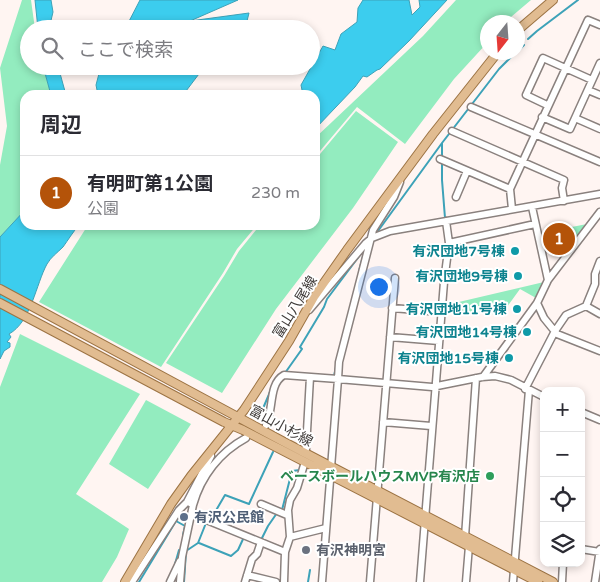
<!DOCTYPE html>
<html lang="ja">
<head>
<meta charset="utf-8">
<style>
	body { margin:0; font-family:"Varela Round","Noto Sans JP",sans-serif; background:#f2f2f3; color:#2b2b33 }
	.controls { position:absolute; right:15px; bottom:15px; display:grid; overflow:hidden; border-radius:10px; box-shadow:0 2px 8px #0003 }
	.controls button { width:45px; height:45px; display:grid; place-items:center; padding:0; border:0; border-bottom:1px solid #e1e1e2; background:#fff; color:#2b2b33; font:25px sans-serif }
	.compass { position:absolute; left:480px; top:15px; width:45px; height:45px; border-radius:50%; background:#fff; box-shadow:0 2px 8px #0003; rotate:197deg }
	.you { position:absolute; left:378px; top:286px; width:18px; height:18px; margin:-12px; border:4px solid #fff; border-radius:50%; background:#1a73e8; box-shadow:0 0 0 8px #1a73e833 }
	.badge { display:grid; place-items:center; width:32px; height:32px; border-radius:50%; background:#b45309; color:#fff; font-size:16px; font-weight:700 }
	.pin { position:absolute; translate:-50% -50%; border:2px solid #fff; box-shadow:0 1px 5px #0006 }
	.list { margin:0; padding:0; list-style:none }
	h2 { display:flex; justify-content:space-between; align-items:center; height:65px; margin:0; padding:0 20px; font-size:21px }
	h2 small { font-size:16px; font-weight:400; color:#7c7c81 }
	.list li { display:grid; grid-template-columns:32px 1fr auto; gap:15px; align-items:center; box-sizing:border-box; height:75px; padding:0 20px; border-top:1px solid #e1e1e2 }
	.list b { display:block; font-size:19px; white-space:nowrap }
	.list p { margin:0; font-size:16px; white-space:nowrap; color:#7c7c81 }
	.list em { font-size:16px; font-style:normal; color:#7c7c81 }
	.icon { flex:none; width:28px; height:28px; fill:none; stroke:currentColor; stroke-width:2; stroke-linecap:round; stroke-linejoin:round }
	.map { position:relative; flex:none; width:600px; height:582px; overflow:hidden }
	.search { position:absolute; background:#fff; box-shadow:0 2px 8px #0003; left:20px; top:20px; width:300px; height:55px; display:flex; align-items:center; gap:12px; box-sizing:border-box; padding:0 18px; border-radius:28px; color:#7c7c81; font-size:19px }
	.panel { position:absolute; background:#fff; box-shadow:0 2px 8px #0003; left:20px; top:90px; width:300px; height:140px; border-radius:15px }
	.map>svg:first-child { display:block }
	.green { fill:#93ecbf }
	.water { fill:#3ccdee; stroke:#3da2b8 }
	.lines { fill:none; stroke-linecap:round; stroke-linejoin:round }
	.stream { stroke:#3da2b8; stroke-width:2 }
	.minor-casing { stroke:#8a817e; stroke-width:9 }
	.major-casing { stroke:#9c7343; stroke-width:10 }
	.minor { stroke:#fff; stroke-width:6 }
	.major { stroke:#e1bc91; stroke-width:8 }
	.culture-dot { fill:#0f9aa8; stroke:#fff; stroke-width:2 }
	.leisure-dot { fill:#2e9e5b; stroke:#fff; stroke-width:2 }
	.service-dot { fill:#5c6f8a; stroke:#fff; stroke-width:2 }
	.worship-dot { fill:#6b7280; stroke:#fff; stroke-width:2 }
	.labels { text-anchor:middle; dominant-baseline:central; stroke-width:4; stroke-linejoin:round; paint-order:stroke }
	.culture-label { font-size:14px; font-weight:bold; fill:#0d838f; stroke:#fff; text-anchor:end }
	.street-label { font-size:14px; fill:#403c3a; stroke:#fff }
	.leisure-label { font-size:14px; font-weight:bold; fill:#27864d; stroke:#fff; text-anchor:end }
	.service-label { font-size:14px; font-weight:bold; fill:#4e5e75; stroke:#fff; text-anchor:start }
	.worship-label { font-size:14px; font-weight:bold; fill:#5b616d; stroke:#fff; text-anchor:start }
</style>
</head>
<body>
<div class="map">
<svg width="600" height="582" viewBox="0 0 600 582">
	<rect width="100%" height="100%" fill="#fff5f2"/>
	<path class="green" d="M 22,0 L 31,0 L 35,29 L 29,29 L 29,66 L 43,66 L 51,95 L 25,95 L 25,210 L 0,237 L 0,165 L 7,126 L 0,68 Z
		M 456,0 L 531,0 L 505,22 L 488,22 L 487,43 L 454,79 L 405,144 L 357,107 L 315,157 L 315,138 L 423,36 Z
		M 356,111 L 398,142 L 353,208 L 276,309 L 222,393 L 166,363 L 224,276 L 239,251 L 260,225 L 315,225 L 315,160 Z
		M 587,224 L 564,253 L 562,243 L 544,246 L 541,233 Z
		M 88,225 L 257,225 L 237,249 L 223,273 L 161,367 L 39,302 Z
		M 544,282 L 536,298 L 520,289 L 501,315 L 450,310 L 446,311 L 446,305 Z
		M 20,334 L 140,394 L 76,494 L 129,529 L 117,557 L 102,582 L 0,582 L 0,387 Z
		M 146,400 L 191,424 L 148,489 L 109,464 Z"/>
	<path class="water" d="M 35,0 L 51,0 L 53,12 L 49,29 L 38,29 Z
		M 140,0 L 238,0 L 190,21 L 249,13 L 247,21 L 236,29 L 125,29 Z
		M 363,0 L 409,0 L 412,15 L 420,7 L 419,0 L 447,0 L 409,41 L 380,69 L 377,70 L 367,77 L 363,76 L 355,87 L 315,129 L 315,95 L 303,95 L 301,85 L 323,46 L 335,50 L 341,34 L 357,22 L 358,8 Z
		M 43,66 L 58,66 L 66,95 L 51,95 Z
		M 101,66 L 205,66 L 183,95 L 98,95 L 96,85 Z
		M 25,210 L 25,225 L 79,225 C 73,232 68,240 63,247 C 57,253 51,257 47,264 C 36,284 31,322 9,334 L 11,337 L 7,342 L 10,343 L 10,347 L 4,351 L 0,359 L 0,237 Z"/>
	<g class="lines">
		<path class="stream" d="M 528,39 L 537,31 L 578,0
			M 518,51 L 524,45
			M 442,143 L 442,180 L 445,218
			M 378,231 L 442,143 L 499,69 L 516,52
			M 359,271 L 365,249
			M 285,373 L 302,349 L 300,347 L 324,307 L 327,299 L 360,255
			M 333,376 L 334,376 L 336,367
			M 258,420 L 270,392
			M 282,510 L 292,471 L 300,470
			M 180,515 L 176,521 L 185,526 L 183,535
			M 211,519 L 225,495 L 249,504 L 273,452
			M 261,540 L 268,526 L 277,513
			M 199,543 L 231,556 L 238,550 L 244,537
			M 175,564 L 179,550
			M 139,582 L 176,521
			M 184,582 L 186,551 L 198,543 L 206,523
			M 308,582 L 310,570"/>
		<defs>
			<path id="minor" d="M 588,90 L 600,95
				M 547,105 L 526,95 L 543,58 L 592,80
				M 471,107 L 600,162
				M 542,117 L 570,129 L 600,63
				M 575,118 L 600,129
				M 452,131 L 564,180 L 562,188 L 564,201
				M 440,159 L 510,189
				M 400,182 L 394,197 L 373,230 L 339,362 L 338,379 L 432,387 L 482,377 L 495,376 L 511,380 L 544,397
				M 456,197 L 467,171
				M 532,207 L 548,280
				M 512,209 L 510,189 L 588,20 L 600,25
				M 449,243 L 535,224
				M 537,303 L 544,318 L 557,334 L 600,351
				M 586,306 L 600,314
				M 392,308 L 441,312
				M 309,310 L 366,243 L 372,238 L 390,231 L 600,194
				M 390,337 L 439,341
				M 483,377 L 537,303 L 548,280 L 600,212
				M 525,389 L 555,331 L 566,315 L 586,306 L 595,284 L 595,274 L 600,261
				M 581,412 L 600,420
				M 383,422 L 431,426
				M 266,425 C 274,410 268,384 284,375 L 338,379 L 322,582
				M 306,449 L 310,377
				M 261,504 L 287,515
				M 193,505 C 201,476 220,452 246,438
				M 192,514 L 285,552
				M 290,537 L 326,528
				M 465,537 L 476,378
				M 581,549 L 600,552
				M 247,575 L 276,582
				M 132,582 L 179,510 L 187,502 L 211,456
				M 170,582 L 180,561
				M 180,582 L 182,557 L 193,505 L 190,503
				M 245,582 L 252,559 L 257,554 L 261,542
				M 284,582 L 285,552 L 290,537 L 288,510 L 290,500 L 297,488 L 304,465
				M 370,582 L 395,278
				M 420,582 L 444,282 L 449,243 L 446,221
				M 466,582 L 469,546
				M 513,582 L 529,390
				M 562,582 L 563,563
				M 595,582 L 600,549"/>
			<path id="major" d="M 518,30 L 553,0
				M 0,289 L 284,442 L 553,582
				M 0,303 L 224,422 L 243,430 L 538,582
				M 125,582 L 171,504 L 191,476 L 244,410 L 289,341 L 314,297 L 347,250 L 433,134 L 498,52"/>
		</defs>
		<use href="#minor" class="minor-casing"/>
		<use href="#major" class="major-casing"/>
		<use href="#minor" class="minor"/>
		<use href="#major" class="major"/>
	</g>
	<g class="culture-dot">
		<circle cx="515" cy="251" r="5"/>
		<circle cx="518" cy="276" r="5"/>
		<circle cx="517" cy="309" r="5"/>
		<circle cx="527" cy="332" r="5"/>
		<circle cx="509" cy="358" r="5"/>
	</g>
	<circle class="leisure-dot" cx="490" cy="476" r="5"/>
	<circle class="service-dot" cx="184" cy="517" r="5"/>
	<circle class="worship-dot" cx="306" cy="550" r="5"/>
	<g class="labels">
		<g class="culture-label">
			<text x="505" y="251">有沢団地7号棟</text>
			<text x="508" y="276">有沢団地9号棟</text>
			<text x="507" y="309">有沢団地11号棟</text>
			<text x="517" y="332">有沢団地14号棟</text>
			<text x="499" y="358">有沢団地15号棟</text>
		</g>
		<g class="street-label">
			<text transform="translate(295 307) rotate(-58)">富山八尾線</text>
			<text transform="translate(281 426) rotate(29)">富山小杉線</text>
		</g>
		<g class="leisure-label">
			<text x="480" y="476">ベースボールハウスMVP有沢店</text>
		</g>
		<g class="service-label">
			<text x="194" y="517">有沢公民館</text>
		</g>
		<g class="worship-label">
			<text x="316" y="550">有沢神明宮</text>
		</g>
	</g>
</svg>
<div class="controls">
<button>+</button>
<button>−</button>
<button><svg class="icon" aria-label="locate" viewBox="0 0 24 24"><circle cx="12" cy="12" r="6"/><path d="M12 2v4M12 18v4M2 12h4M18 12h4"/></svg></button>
<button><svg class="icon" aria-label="layers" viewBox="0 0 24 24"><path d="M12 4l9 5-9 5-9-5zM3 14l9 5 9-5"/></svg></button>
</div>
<svg class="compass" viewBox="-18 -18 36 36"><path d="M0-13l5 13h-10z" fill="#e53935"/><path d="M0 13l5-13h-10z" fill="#7c7c81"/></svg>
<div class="you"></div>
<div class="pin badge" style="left:559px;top:239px">1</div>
<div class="search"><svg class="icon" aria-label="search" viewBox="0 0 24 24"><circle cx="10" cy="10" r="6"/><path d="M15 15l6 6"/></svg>ここで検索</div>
<section class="panel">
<h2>周辺<small></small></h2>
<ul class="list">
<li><span class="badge">1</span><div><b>有明町第1公園</b><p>公園</p></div><em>230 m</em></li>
</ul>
</section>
</div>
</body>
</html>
